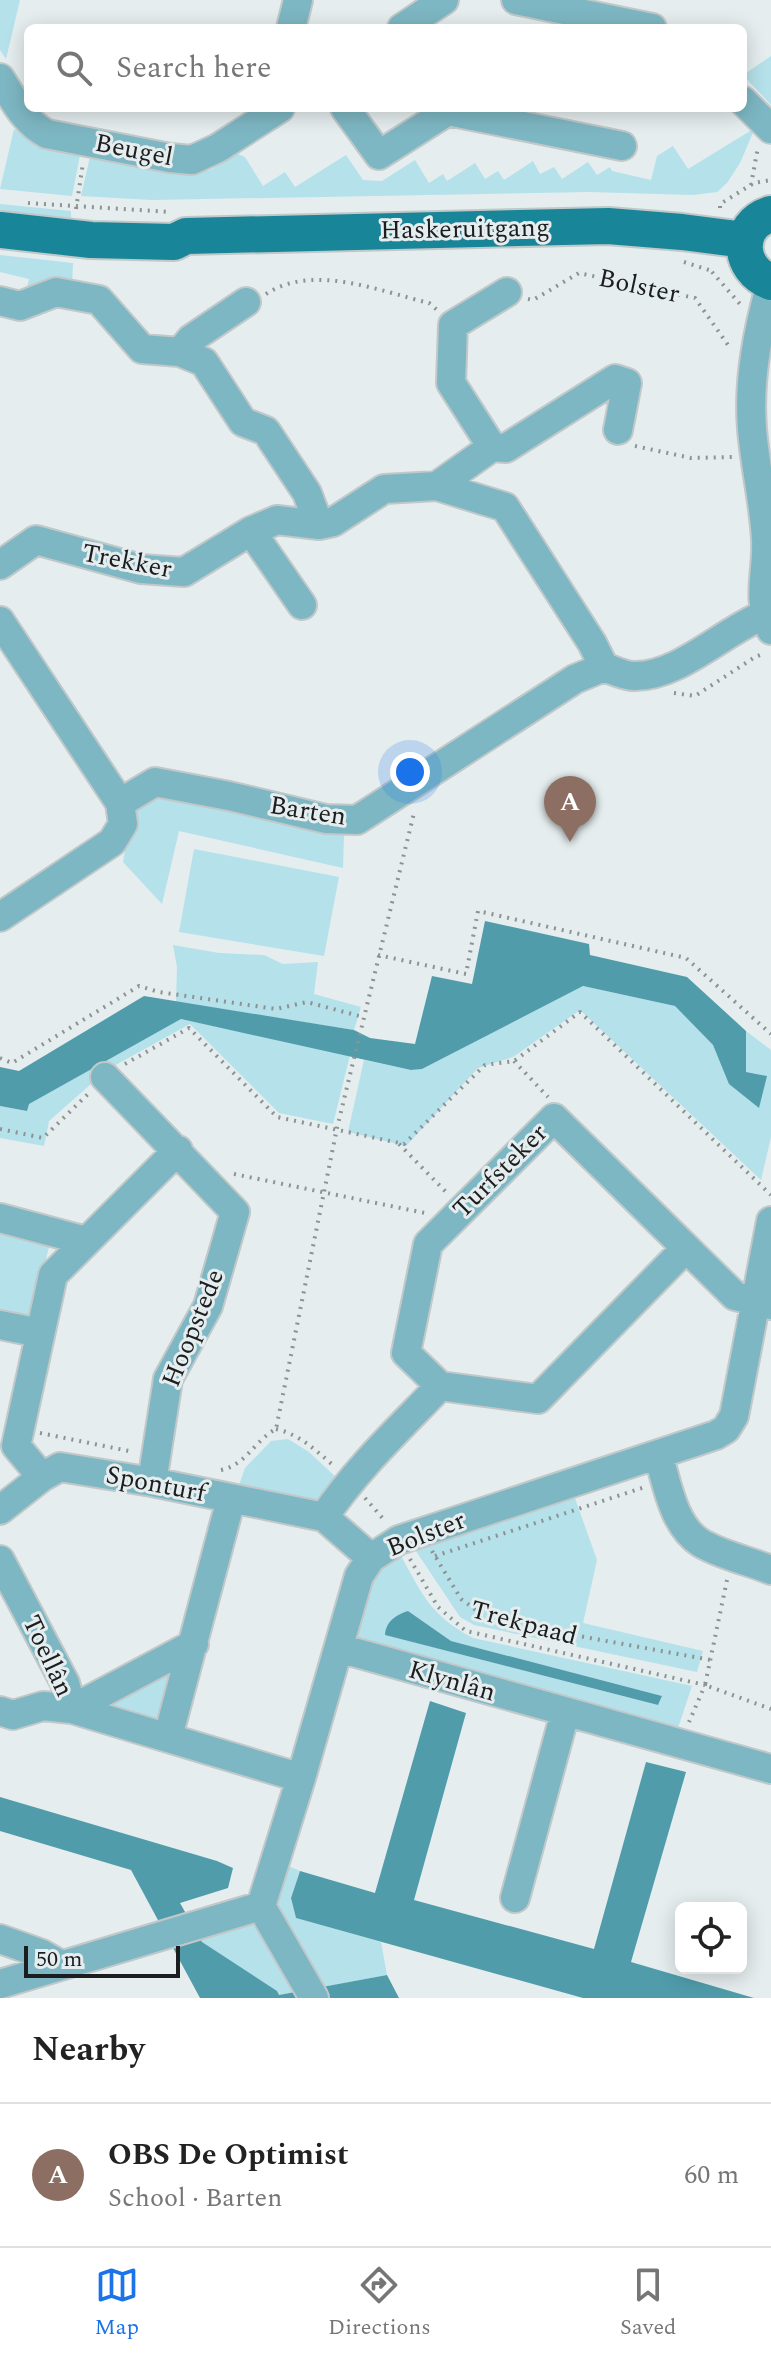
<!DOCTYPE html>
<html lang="en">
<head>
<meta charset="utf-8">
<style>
	body { margin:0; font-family:Spectral,serif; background:#f2f2f2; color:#222 }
	.controls { position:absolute; right:24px; bottom:24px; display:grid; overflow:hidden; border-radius:12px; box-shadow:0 4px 20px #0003 }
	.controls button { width:72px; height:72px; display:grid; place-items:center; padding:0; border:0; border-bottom:2px solid #e0e0e0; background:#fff; color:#222; font:40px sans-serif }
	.scale { position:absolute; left:24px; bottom:20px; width:156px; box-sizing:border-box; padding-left:8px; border:4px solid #1b1d1e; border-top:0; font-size:22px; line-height:28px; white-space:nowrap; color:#1b1d1e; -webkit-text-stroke:6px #e5edee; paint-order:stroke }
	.you { position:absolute; left:410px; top:772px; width:28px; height:28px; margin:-20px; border:6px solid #fff; border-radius:50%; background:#1a73e8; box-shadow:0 0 0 12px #1a73e833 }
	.badge { display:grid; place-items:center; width:52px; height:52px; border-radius:50%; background:#1a73e8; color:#fff; font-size:26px; font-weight:700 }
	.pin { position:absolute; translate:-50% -66px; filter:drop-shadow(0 2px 4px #0008) }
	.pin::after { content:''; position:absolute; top:42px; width:28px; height:24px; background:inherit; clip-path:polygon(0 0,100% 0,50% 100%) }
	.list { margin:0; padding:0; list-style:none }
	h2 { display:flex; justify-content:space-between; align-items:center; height:104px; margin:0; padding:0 32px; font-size:34px }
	h2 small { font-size:26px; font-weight:400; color:#767676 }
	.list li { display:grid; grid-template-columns:52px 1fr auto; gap:24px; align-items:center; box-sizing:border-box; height:144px; padding:0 32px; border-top:2px solid #e0e0e0 }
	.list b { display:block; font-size:30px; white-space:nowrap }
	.list p { margin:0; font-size:26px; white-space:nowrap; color:#767676 }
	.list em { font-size:26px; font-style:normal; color:#767676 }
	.icon { flex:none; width:44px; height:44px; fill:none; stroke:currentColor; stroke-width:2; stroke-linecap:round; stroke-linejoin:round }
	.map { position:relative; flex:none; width:771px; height:1998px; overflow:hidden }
	.search { position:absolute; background:#fff; box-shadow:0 4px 20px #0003; left:24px; right:24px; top:24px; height:88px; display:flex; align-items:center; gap:20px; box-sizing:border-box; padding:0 28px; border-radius:12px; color:#767676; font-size:30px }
	.sheet { height:248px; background:#fff }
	nav { display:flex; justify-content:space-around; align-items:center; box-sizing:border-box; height:112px; border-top:2px solid #e0e0e0; background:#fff; font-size:22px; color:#767676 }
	nav a { display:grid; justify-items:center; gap:4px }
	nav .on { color:#1a73e8 }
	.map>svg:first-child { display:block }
	.green { fill:#b5e1ea; fill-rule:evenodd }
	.water { fill:#509cab }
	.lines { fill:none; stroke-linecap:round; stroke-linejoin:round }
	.minor-casing { stroke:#c1c8c9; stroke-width:32 }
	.major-casing { stroke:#c1c8c9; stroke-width:40 }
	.path { stroke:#8d9293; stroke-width:4; stroke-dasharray:2 6; stroke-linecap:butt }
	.minor { stroke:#7db7c3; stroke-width:28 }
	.major { stroke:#198598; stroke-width:36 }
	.labels { text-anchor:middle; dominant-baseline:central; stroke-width:6; stroke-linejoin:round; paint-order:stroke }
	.street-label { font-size:26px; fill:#1b1d1e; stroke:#e5edee }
</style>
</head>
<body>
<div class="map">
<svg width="771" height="1998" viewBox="0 0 771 1998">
	<rect width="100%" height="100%" fill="#e5edee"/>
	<path class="green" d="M 0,0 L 20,0 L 6,59 L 0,50 Z
		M 771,56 L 771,105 L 743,75 Z
		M 755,128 L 740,163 L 727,183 L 717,192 L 693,195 L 589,192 L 152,200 L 81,196 L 90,157 L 183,175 L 210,170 L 238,154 L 245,157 L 263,186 L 285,172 L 295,187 L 346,155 L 363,180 L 382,181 L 415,160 L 429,183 L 443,174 L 447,181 L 475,163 L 485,179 L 498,171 L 504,180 L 533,161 L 540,174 L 554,167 L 562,179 L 588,162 L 597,175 L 610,167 L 612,171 L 651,180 L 657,156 L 673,146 L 688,169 Z
		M 14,129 L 35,144 L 80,155 L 72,196 L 0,189 Z
		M 0,204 L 71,211 L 71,218 L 0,212 Z
		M 0,255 L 73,263 L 72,287 L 26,291 L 29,279 L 0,272 Z
		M 160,793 L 344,834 L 343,868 L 179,831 L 162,904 L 123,862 L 131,816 Z
		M 194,849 L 339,877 L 324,956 L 179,932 Z
		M 173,945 L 219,953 L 264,955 L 283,964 L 318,962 L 314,994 L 361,1007 L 354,1030 L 176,1002 L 177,967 Z
		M 583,986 L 675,1006 L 713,1045 L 730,1084 L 759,1107 L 766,1076 L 746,1072 L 746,1031 L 771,1050 L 771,1137 L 761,1180 L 580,1010 L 513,1057 L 478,1068 L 406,1146 L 348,1132 L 364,1060 L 411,1070 L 422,1069 Z
		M 181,1019 L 350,1055 L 333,1124 L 279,1113 L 190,1024 L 112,1067 L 91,1084 L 49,1121 L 44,1146 L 0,1138 L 0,1106 L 27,1111 L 28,1104 Z
		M 0,1228 L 50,1243 L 31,1319 L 0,1312 Z
		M 288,1439 L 309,1452 L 339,1480 L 318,1501 L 239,1485 L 245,1468 L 271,1441 Z
		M 572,1490 L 597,1560 L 583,1623 L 703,1651 L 697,1672 L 474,1625 L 460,1617 L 412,1545 Z
		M 398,1550 C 421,1592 429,1615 473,1638 L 692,1686 L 678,1728 L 352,1640 L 371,1576 ZM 408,1611 L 451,1641 L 662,1696 L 658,1705 L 386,1635 Z
		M 171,1662 L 157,1721 L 102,1706 Z
		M 284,1864 L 300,1871 L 291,1898 L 296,1918 L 381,1942 L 387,1975 L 318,1988 L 272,1898 Z
		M 257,1912 L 301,1991 L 279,1995 L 202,1942 L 198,1936 Z"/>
	<path class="water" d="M 485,921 L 589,944 L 590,955 L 687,977 L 746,1031 L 746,1072 L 767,1076 L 759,1108 L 729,1084 L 713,1045 L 675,1006 L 583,986 L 422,1069 L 411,1070 L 181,1019 L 29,1104 L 27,1111 L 0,1106 L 0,1067 L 19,1071 L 144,996 L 354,1030 L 370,1038 L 415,1044 L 432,976 L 472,984 Z
		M 408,1611 L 451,1641 L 662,1696 L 658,1705 L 385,1635 C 386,1621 396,1615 408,1611 Z
		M 430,1701 L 466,1713 L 414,1900 L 594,1949 L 646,1762 L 686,1772 L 631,1962 L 754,1998 L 583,1998 L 296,1918 L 291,1898 L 300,1871 L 375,1893 Z
		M 0,1797 L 217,1861 L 233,1868 L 228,1888 L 180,1903 L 202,1942 L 277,1991 L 279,1995 L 387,1975 L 399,1998 L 200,1998 L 131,1870 L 0,1831 Z"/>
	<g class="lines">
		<defs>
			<path id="minor" d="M 516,0 L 652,28
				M 291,28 L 298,0
				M 402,28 L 444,0
				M 0,78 C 14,100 24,122 47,134 L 170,158 L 192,160 L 218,148 L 280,108
				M 743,101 L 771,129
				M 345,108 L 379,155 L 448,111 L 622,146
				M 771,283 C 758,331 748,379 752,429 C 755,466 764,502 766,539 C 768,572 756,597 771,630
				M 0,301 L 20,306 L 56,292 L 99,300 L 142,349 L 180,352 L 204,362 L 243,422 L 266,431 L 307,493 L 319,525
				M 180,352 L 191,339 L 246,302
				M 492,447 L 451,383 L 453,325 L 507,292
				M 437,486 L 492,447 L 506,448 L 615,379 L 627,383 L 618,430
				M 251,531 L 302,605
				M 0,565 L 36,540 L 141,569 L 184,572 L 251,531 L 277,520 L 319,525 L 333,522 L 384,489 L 437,486 L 505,507 L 592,643 L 604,667
				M 0,621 L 120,803
				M 0,917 L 112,842 L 123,824 L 120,803 L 155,782 L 229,796 L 326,819 L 357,820 L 575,679 L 604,667 C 613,670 624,676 634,676 C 679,677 723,631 764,615
				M 105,1077 L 235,1212 L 208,1306 L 168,1379 L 152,1482
				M 0,1218 L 86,1241
				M 0,1325 L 40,1333
				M 440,1386 L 406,1353 L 428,1244 L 554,1118 L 735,1296 L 771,1305
				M 658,1454 C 667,1483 673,1526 701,1543 C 721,1555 749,1561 771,1570
				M 42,1477 L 16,1446 L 53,1275 L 178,1150
				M 0,1510 L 42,1477 L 60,1467 L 152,1482 L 324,1517
				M 371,1558 L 324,1517 C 356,1469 400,1428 440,1386 L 538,1399 L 686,1248
				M 0,1560 L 65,1683 L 72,1709 L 194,1644
				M 339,1648 L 771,1769
				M 0,1711 L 13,1715 L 43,1706 L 72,1709 L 301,1778
				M 168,1737 L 231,1499
				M 515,1898 L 565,1713
				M 0,1939 L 42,1954 L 61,1965
				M 0,1984 L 261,1906
				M 314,1998 L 261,1906 L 301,1778 L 359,1576 L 371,1558 L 399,1540 L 716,1435 L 726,1429 L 734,1416 L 771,1221"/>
			<path id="major" d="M 771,214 C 735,225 737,269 771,282
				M 0,230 L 91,240 L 174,242 L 186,236 L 608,226 L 682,232 L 745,240"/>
		</defs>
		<use href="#minor" class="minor-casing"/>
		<use href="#major" class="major-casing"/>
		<path class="path" d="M 751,185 L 758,147
			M 28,203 L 170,212
			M 720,208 L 720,204 L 754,183 L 771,180
			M 76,209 L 83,163
			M 684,262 L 712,271
			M 712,272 L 740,304
			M 266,294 C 313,263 379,291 429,303 L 437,310
			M 528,299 L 533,300 L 579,273 L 695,298 L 728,345 L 732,346
			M 635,446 L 691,458 L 733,457
			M 674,693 L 695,696 L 755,657 L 765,653
			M 378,955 L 466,974 L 478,911 L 686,958 L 771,1034
			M 0,1058 L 12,1063 L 139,986 L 159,992 L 276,1009 L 307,1002 L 363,1017
			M 514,1061 L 548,1097
			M 125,1064 L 189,1028 L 277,1117 L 404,1144 L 485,1065 L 514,1061 L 580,1012 L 771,1195
			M 0,1129 L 43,1138 L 90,1092
			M 399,1144 L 446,1192
			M 234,1174 L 425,1213
			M 276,1429 C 301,1435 315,1450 334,1466
			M 40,1433 L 134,1452
			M 221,1470 C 246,1465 254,1441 276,1429 L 337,1128 L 414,813
			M 365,1498 L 386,1522
			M 432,1551 L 461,1599 L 476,1610 L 579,1636 L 711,1660
			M 435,1556 L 645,1487
			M 410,1559 L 438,1607 L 466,1631 L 705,1685 L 689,1722
			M 727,1580 L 705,1685 L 771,1709"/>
		<use href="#minor" class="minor"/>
		<use href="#major" class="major"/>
	</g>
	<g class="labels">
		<g class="street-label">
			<text transform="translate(134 150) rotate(11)">Beugel</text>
			<text transform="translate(465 229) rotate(-1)">Haskeruitgang</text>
			<text transform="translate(639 286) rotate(12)">Bolster</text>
			<text transform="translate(127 561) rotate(11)">Trekker</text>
			<text transform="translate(308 811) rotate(9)">Barten</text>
			<text transform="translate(500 1171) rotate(-45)">Turfsteker</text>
			<text transform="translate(193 1328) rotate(-68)">Hoopstede</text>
			<text transform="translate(156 1484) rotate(11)">Sponturf</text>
			<text transform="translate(426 1534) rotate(-22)">Bolster</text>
			<text transform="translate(524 1623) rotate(15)">Trekpaad</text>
			<text transform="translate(48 1656) rotate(65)">Toellân</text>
			<text transform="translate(452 1681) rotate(16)">Klynlân</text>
		</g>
	</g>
</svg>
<div class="controls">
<button><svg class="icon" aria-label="locate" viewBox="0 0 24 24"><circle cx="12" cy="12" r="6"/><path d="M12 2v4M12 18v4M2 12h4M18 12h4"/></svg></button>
</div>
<div class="scale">50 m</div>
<div class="you"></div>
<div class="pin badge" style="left:570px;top:842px;background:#8d6e63">A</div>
<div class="search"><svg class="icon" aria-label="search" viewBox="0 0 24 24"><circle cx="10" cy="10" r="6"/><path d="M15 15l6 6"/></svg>Search here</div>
</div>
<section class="sheet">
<h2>Nearby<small></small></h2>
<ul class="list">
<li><span class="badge" style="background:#8d6e63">A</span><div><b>OBS De Optimist</b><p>School · Barten</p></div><em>60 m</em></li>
</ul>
</section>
<nav>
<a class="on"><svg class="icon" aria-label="map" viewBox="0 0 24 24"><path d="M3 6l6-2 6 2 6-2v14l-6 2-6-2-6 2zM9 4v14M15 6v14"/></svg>Map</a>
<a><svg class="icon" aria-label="directions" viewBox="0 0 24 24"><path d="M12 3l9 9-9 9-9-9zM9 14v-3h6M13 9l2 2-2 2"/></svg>Directions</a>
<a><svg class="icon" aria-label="saved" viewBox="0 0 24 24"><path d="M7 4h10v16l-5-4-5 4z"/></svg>Saved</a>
</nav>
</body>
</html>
